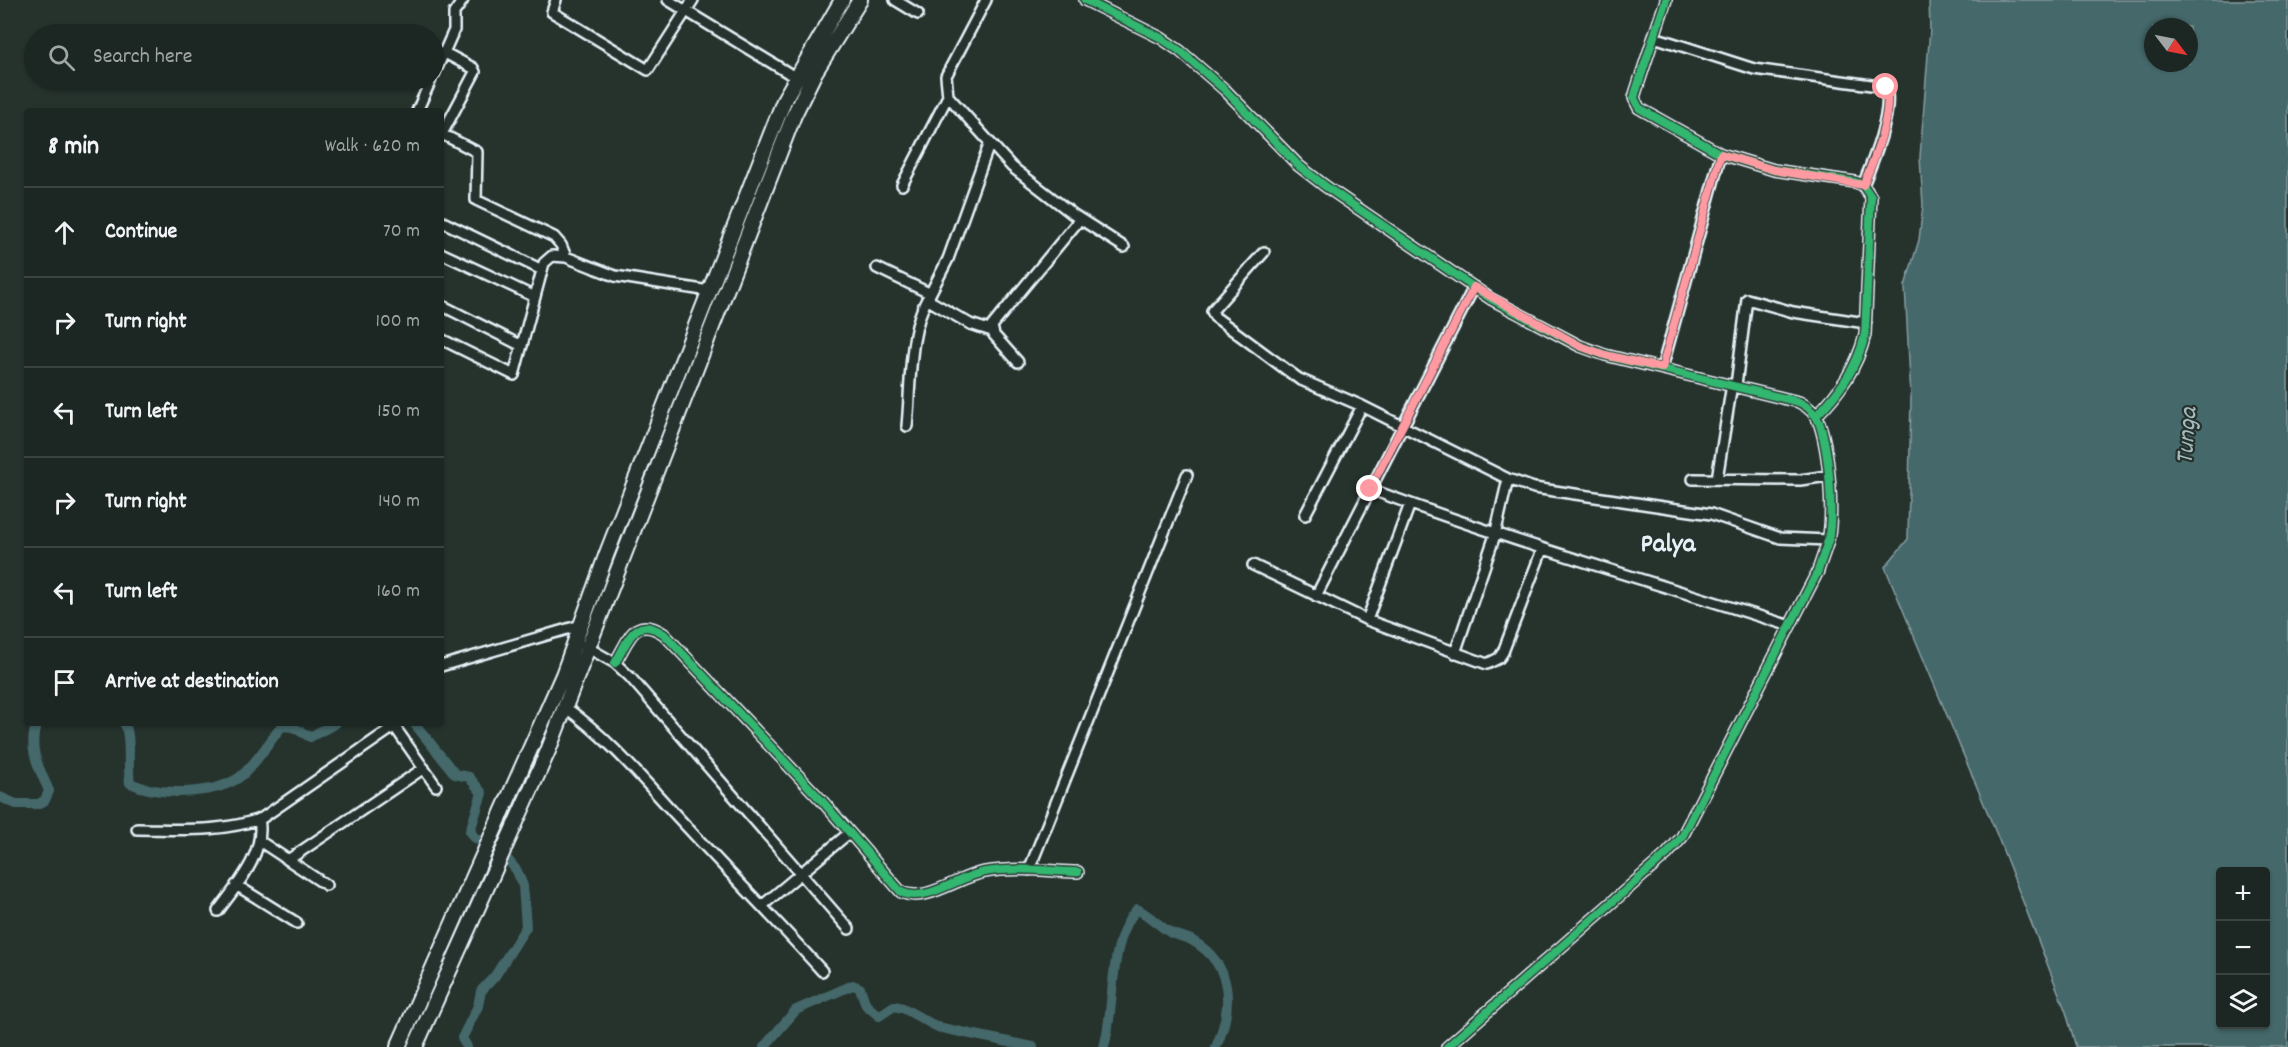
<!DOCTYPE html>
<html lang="en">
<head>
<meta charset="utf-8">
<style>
	body { margin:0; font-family:Dekko,sans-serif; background:#29322f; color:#f1f3f6 }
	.controls { position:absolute; right:18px; bottom:18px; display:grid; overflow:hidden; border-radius:6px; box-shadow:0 2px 4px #0004 }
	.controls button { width:54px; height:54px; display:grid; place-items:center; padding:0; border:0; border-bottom:2px solid #3a4340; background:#1c2622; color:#f1f3f6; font:30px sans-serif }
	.compass { position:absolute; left:2144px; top:18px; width:54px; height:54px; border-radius:50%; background:#1c2622; box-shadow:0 2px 4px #0004; rotate:122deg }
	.stop { position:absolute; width:18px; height:18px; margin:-14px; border:4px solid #ff9aa2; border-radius:50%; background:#fff }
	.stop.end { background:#ff9aa2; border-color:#fff; box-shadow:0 2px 6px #0008 }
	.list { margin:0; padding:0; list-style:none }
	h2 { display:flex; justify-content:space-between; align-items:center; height:78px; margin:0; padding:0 24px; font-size:26px }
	h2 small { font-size:20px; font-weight:400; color:#a0a5a5 }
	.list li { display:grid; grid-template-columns:39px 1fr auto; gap:18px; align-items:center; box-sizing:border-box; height:90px; padding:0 24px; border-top:2px solid #3a4340 }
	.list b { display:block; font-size:22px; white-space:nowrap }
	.list em { font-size:20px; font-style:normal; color:#a0a5a5 }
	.icon { flex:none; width:33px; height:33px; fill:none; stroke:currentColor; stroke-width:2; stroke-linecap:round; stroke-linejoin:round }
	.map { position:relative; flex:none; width:2288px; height:1047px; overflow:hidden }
	.search { position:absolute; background:#1c2622; box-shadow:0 2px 4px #0004; left:24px; top:24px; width:420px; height:66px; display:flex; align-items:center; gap:15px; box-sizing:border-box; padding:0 21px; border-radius:33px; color:#a0a5a5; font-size:22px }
	.panel { position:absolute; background:#1c2622; box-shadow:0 2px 4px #0004; left:24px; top:108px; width:420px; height:618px; border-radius:6px }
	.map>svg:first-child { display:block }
	.water { fill:#44676a; stroke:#869ea3; stroke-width:1.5; fill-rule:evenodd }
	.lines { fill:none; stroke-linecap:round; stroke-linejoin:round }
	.canal { stroke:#44676a; stroke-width:10 }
	.minor-casing { stroke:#e8f1f8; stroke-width:14 }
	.highway-casing { stroke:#e8f1f8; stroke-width:18 }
	.minor { stroke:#26332d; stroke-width:9 }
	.highway { stroke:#26332d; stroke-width:14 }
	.cycleway-casing { stroke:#26332d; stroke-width:11 }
	.cycleway { stroke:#33b770; stroke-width:8 }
	.route { stroke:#ff9aa2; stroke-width:8 }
	.labels { text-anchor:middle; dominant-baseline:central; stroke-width:4.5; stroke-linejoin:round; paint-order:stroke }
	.water-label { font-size:26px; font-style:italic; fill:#a6babf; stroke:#26332d }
	.quarter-label { font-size:27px; font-weight:bold; fill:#e8f1f8; stroke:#26332d }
</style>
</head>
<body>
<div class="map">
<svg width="2288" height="1047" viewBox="0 0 2288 1047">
	<rect width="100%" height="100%" fill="#26332d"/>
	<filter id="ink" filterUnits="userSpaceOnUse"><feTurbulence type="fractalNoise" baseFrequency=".0167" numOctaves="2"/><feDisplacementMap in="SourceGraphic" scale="12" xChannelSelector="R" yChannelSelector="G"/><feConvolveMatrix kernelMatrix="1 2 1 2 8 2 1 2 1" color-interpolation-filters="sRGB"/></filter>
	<g filter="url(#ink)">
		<path class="water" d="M 1929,0 L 2288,0 L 2288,1047 L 2076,1047 L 2066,1012 L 1997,835 L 1885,567 L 1908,539 L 1911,398 L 1905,286 L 1919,240 L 1923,205 L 1920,157 L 1930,29 ZM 2153,27 L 2189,27 L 2189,63 L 2153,63 ZM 2220,872 L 2266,872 L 2266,1024 L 2220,1024 Z"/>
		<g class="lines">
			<path class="canal" d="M 124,723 C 132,734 127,767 130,783 C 158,796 210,795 237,779 C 252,770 271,739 282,726 L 293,727 L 310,737 L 336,723
				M 414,723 L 455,774 L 469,777 L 482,793 L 470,831 L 474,837 L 509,861 L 517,871 L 523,886 L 526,927 L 495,976 L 481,991 L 478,1006 L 462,1038 L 467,1047
				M 0,797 L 16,804 L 39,804 L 45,800 L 49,791 C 39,767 27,749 37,723
				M 764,1047 L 796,1010 L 853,985 L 860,988 L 866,1005 L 879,1016 L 894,1006 L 903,1008 L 937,1027 L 1033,1047
				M 1104,1047 C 1116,1005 1107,942 1137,909 C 1149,915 1159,926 1171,933 C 1178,936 1186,937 1193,941 C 1234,965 1233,1008 1216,1047"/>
			<defs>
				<path id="minor" d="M 556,0 L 552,12 L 648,70 L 693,0
					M 668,0 L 795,77
					M 895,0 L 918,14
					M 986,0 L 946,76 L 948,96 L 1012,167 L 1074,215 L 1124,247
					M 1085,0 L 1161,38 L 1180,51 L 1225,90 L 1299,166 L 1325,186 L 1491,299 L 1580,346 L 1605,355 L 1799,402 C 1809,407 1817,415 1820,425 C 1829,453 1834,512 1828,541 C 1825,551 1821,561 1818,571 L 1682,837 L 1667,854 L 1447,1047
					M 1666,0 L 1636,91 L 1634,98 L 1639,108 L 1721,154 L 1774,170 L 1855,182 L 1863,185 L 1871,197 L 1865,335 C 1857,368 1839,393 1816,416
					M 1654,37 L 1754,69 L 1886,87 C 1893,113 1873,161 1863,185
					M 443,52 L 473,68 L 475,72 L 442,134 L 477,152 L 476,200 L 554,237 L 561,245 L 566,257
					M 434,75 L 454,30 L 454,13 L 463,0
					M 417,111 L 431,80
					M 989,145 L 948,259 L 929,296 L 930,301 L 970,324 L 992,331
					M 902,185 L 948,96
					M 443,222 L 542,270
					M 1264,252 L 1212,311 L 1215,317 L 1299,379 L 1362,406 L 1508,479 L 1534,488 L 1711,514 L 1780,538 L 1828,540
					M 441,253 L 535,297
					M 877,268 L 929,293
					M 441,305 L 522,346
					M 441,339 L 514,375 L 544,263 L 552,256 L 566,257 L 615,276 L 709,291
					M 1018,362 L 994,335 L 992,326 L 1080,219
					M 1662,368 L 1721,154
					M 1736,385 L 1747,299 L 1793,312 L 1866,323
					M 907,426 C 911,388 908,329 929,296
					M 1693,479 L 1800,480 L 1828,476
					M 1717,479 L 1732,384
					M 1370,489 C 1508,541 1650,581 1790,626
					M 1305,515 L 1362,406
					M 1253,565 L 1367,620 L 1487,664 L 1499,658 L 1503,652 L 1542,550
					M 1316,596 L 1474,287
					M 1367,620 L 1410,504
					M 583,645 L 615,663 L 630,677 L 849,929
					M 1455,653 L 1495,535 L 1508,479
					M 615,663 C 629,640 634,614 664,634 L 824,803 L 901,892 C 927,904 958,876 985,872 C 1015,867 1048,871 1078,872
					M 441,666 L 581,625
					M 565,707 C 615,743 646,784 688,828 C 732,876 778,922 822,971
					M 392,723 L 436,786
					M 137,829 C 179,829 223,833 262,818 L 395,726
					M 261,842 L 326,885
					M 288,860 L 424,768
					M 1029,870 L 1187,475
					M 236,885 L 297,923
					M 763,905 L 849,833
					M 218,911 C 237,885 266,853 259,819"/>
				<path id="highway" d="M 398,1047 L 563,675 L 607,553 L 785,98 L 842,0
					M 415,1047 L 548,751 L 794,115 L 815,72 L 860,0"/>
			</defs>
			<use href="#minor" class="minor-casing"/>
			<use href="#highway" class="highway-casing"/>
			<use href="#minor" class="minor"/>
			<use href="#highway" class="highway"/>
			<defs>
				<path id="cycleway" d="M 1085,0 L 1161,38 L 1180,51 L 1225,90 L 1299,166 L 1325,186 L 1491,299 L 1580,346 L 1605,355 L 1799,402 C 1809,407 1817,415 1820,425 C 1829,453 1834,512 1828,541 C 1825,551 1821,561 1818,571 L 1682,837 L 1667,854 L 1447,1047
					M 1666,0 L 1636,91 L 1634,98 L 1639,108 L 1721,154 L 1774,170 L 1855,182 L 1863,185 L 1871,197 L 1865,335 C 1857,368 1839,393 1816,416
					M 615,663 C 629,640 634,614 664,634 L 824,803 L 901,892 C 927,904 958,876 985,872 C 1015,867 1048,871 1078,872"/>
			</defs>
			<use href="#cycleway" class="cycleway-casing"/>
			<use href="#cycleway" class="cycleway"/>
		</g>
	</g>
	<g class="lines" filter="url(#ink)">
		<path class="route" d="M 1370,489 L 1474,287 L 1580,346 L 1605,355 L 1662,368 L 1721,154 L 1774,170 L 1863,185 C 1874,161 1893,113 1886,87"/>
	</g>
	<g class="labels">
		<g class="water-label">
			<text transform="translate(2188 436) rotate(-86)">Tunga</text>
		</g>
		<g class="quarter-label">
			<text x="1668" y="545">Palya</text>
		</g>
	</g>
</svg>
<div class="controls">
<button>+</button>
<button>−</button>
<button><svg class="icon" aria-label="layers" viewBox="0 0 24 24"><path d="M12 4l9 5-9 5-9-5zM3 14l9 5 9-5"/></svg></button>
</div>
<svg class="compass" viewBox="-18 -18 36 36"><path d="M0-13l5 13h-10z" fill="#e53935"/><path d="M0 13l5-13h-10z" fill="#a0a5a5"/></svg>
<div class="stop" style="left:1886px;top:87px"></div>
<div class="stop end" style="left:1370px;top:489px"></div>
<div class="search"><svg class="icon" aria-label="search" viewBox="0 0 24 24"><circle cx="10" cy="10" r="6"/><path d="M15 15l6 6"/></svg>Search here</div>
<section class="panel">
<h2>8 min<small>Walk · 620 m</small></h2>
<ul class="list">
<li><svg class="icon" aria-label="ahead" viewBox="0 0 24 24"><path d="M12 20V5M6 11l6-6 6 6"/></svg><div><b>Continue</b></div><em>70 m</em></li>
<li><svg class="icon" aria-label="right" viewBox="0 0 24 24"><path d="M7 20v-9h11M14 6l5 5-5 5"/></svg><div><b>Turn right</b></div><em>100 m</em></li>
<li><svg class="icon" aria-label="left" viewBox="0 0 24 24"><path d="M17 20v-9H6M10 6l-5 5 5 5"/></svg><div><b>Turn left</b></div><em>150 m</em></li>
<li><svg class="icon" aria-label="right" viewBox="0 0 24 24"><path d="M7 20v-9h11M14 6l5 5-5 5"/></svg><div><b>Turn right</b></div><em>140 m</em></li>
<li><svg class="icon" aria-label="left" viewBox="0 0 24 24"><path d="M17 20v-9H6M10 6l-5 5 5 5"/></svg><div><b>Turn left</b></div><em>160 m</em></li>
<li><svg class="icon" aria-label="arrive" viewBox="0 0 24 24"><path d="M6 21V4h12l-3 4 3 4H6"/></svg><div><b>Arrive at destination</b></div></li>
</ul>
</section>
</div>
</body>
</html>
